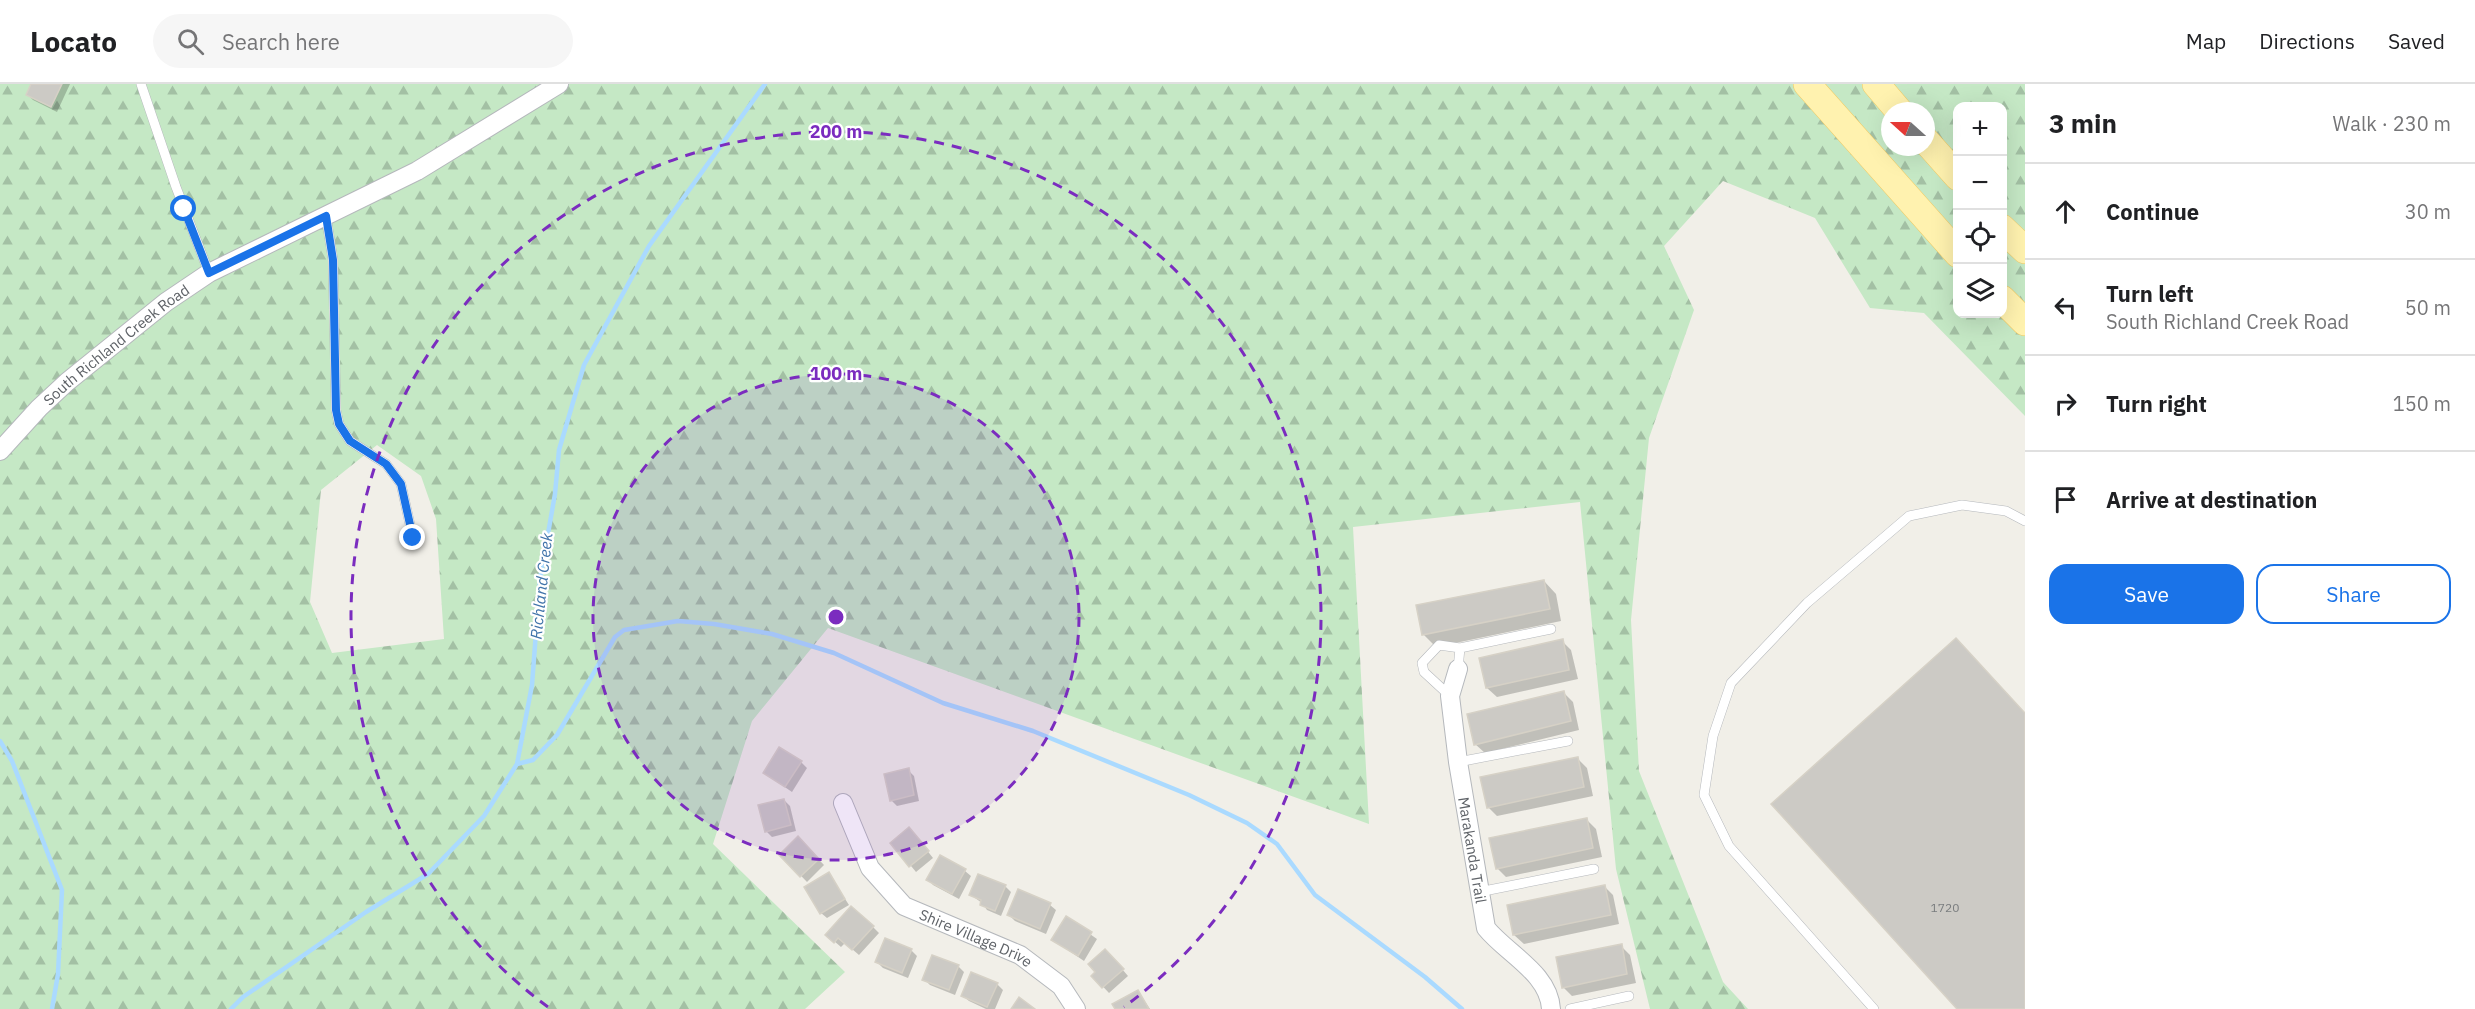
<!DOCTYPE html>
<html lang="en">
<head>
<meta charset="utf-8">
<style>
	body { margin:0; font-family:"IBM Plex Sans",sans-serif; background:#f6f6f6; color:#202124 }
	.controls { position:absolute; right:18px; top:18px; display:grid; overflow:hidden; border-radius:12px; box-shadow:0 6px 24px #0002 }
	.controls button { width:54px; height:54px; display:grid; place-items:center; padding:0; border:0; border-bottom:2px solid #e0e0e0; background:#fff; color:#202124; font:30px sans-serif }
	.compass { position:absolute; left:1881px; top:18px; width:54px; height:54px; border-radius:50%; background:#fff; box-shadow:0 6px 24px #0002; rotate:291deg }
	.stop { position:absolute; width:18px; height:18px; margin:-14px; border:4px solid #1a73e8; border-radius:50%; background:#fff }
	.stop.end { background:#1a73e8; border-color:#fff; box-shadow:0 2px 6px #0008 }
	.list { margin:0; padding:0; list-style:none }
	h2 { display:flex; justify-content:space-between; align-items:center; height:78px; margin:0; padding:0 24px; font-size:26px }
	h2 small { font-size:20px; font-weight:400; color:#757577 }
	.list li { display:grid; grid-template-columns:39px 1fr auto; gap:18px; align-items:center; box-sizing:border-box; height:96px; padding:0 24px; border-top:2px solid #e0e0e0 }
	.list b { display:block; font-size:22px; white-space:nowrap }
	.list p { margin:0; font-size:20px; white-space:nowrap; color:#757577 }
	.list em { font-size:20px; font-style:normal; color:#757577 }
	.actions { display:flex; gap:12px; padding:18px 24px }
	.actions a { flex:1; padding:14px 0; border:2px solid #1a73e8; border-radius:18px; text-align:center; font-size:21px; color:#1a73e8 }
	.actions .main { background:#1a73e8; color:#fff }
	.icon { flex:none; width:33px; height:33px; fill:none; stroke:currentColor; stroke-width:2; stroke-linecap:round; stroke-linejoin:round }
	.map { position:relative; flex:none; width:2025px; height:925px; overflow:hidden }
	header { display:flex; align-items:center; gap:36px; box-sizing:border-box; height:84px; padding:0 30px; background:#fff; border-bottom:2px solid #e0e0e0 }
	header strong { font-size:28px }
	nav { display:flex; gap:33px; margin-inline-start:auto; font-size:21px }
	.search { width:420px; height:54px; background:#f6f6f6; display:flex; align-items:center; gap:15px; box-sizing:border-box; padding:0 21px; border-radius:33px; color:#757577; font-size:22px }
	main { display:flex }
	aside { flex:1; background:#fff }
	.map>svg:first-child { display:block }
	.forest { fill:url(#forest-firs); fill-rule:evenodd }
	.shadow { fill:#0003 }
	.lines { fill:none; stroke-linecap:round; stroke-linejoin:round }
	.stream { stroke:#aadaff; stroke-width:4.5 }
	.building { fill:#cccac5; stroke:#d6d1c6; stroke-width:1.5 }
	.service-casing { stroke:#b5b8bc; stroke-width:10 }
	.minor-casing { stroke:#b5b8bc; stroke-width:20 }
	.primary-casing { stroke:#f2c960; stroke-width:28 }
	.service { stroke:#fff; stroke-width:9 }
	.minor { stroke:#fff; stroke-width:18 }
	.primary { stroke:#fff2af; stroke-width:27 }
	.route { stroke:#1a73e8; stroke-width:8 }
	.ring { fill:none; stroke:#7b2cbf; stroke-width:3; stroke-dasharray:10 8 }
	.labels { text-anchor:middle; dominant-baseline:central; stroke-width:4.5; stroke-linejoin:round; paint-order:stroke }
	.number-label { font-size:12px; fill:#7a7d7f }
	.street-label { font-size:15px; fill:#5f6368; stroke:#fff }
	.water-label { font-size:16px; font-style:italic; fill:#4174aa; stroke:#fff }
	.centre { fill:#7b2cbf; stroke:#fff; stroke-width:3 }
	.ring-label { font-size:18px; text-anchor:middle; font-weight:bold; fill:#7b2cbf; stroke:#fff; stroke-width:4.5; stroke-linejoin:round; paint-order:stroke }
</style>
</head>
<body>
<header>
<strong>Locato</strong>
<div class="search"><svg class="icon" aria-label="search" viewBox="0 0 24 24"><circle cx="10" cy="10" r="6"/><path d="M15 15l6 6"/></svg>Search here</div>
<nav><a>Map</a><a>Directions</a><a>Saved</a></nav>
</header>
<main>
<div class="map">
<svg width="2025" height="925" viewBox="0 0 2025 925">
	<defs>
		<pattern id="forest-firs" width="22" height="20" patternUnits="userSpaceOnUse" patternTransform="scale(1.5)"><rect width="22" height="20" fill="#c5e8c5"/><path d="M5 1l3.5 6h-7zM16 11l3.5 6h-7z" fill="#a3c0a4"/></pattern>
	</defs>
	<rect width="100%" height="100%" fill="#f1efe8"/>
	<path class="forest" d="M 0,0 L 2025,0 L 2025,332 L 1924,229 L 1870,224 L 1815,134 L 1723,97 L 1664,162 L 1694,226 L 1649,354 L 1631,536 L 1639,687 L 1723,898 L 1748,925 L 1650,925 L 1616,785 L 1580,418 L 1353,443 L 1369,740 L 828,544 L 752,637 L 713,760 L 845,888 L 805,925 L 0,925 ZM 1958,22 L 2002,22 L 2002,230 L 1958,230 ZM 1890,27 L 1926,27 L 1926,63 L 1890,63 ZM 377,361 L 421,392 L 436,435 L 444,555 L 332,569 L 310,518 L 321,406 Z"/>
	<path class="shadow" d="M 32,0 L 70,0 L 57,28 L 33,16 L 27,10 Z
		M 1544,497 L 1556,510 L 1561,537 L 1436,563 L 1423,550 Z
		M 1562,557 L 1571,566 L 1578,595 L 1497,613 L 1487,604 L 1481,575 Z
		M 1564,609 L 1573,618 L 1579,646 L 1485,669 L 1475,660 Z
		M 1578,675 L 1587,684 L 1593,712 L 1497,732 L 1488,723 Z
		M 801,678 L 807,684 L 792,708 L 764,689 Z
		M 908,686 L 914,692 L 919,717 L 897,722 L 891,716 Z
		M 784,716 L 790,722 L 796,747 L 772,753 L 766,747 Z
		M 1587,736 L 1596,745 L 1602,773 L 1506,793 L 1497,784 Z
		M 915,751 L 933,774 L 916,788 L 892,759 Z
		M 798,754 L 824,781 L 807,798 L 781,771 Z
		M 940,773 L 965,787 L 971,792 L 959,815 L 933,801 L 928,795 Z
		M 829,790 L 849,821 L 827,834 L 821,829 Z
		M 1005,802 L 1011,808 L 1001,832 L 987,826 L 982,819 L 971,811 Z
		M 1604,802 L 1613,811 L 1619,840 L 1524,860 L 1514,851 Z
		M 1050,821 L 1056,826 L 1046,850 L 1015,837 L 1009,831 Z
		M 1067,834 L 1097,855 L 1084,877 L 1053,856 Z
		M 873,843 L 879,849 L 859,871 L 845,859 L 841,863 L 827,851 Z
		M 1621,862 L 1630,871 L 1636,899 L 1572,912 L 1563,903 Z
		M 911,866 L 917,872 L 908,894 L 883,884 L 877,878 Z
		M 1111,872 L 1128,892 L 1109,909 L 1093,892 Z
		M 958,882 L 964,888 L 955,911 L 930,901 L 924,895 Z
		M 997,900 L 1003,906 L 995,925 L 986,925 L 969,917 L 963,912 Z
		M 1138,907 L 1150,925 L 1117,925 Z"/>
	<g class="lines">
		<path class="stream" d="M 0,657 L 12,677 L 62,806 L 58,890 L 52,925
			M 517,680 L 533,676 L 557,651 L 615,553 L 624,546 L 678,537 L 714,540 L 772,550 L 834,569 L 943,619 L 1033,647 L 1189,711 L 1247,739 L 1277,760 L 1315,811 L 1425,893 L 1462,925
			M 231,925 L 243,913 L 366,828 L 428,790 L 484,732 L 517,680 L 532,601 L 540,495 L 555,410 L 559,366 L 584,281 L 649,162 L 765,0"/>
	</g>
	<path class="building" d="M 31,0 L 62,0 L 51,23 L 26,11 Z
		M 1544,496 L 1550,525 L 1422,551 L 1416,521 Z
		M 1956,554 L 2025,629 L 2025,925 L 1957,925 L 1771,720 Z
		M 1563,555 L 1569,586 L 1486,604 L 1479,574 Z
		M 1564,607 L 1571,637 L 1474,661 L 1467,630 Z
		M 779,663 L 802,677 L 785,703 L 763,689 Z
		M 1578,673 L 1584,703 L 1487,724 L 1480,693 Z
		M 909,684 L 914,711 L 890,717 L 884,690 Z
		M 784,715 L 791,741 L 765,748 L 758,721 Z
		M 1587,734 L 1593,764 L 1496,785 L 1489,754 Z
		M 909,743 L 929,767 L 909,783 L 890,759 Z
		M 798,752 L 819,775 L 800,793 L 779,771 Z
		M 940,771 L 966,785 L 952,810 L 926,796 Z
		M 829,788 L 845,815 L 820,830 L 804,803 Z
		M 978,790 L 1006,801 L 995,827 L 980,821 L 981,816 L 969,811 Z
		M 1605,801 L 1611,831 L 1513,851 L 1507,821 Z
		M 1018,805 L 1051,819 L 1040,845 L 1007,831 Z
		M 851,822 L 874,842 L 852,866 L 838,854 L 834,859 L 825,851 Z
		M 1066,832 L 1092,848 L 1078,872 L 1051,856 Z
		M 885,854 L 912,865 L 902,889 L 875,878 Z
		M 1622,860 L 1627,890 L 1562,904 L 1556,873 Z
		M 1105,865 L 1124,885 L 1102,904 L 1091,892 L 1095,888 L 1088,880 Z
		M 932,871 L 959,881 L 949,906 L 922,896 Z
		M 971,888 L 998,899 L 987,923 L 961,912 Z
		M 1138,906 L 1149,925 L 1115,925 L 1112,920 Z
		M 1019,913 L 1035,925 L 1011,925 Z"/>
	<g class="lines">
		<defs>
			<path id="service" d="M 141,0 L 176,103 L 209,189
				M 326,132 L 333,176 L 336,326 L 339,340 L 350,357 L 386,380 L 401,400 L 413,454
				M 1458,585 L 1460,564 L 1551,545
				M 1450,612 L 1424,588 L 1422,579 L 1439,561 L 1460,564
				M 1458,678 L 1568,657
				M 1479,808 L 1594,785
				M 1570,925 L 1629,912
				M 1874,925 L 1729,762 L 1704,711 L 1713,652 L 1731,599 L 1807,519 L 1909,432 L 1962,421 L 2006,427 L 2025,437"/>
			<g id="minor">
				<path id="s1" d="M 0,367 L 39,324 L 67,298 L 166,218 L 209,189 L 417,87 L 559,0"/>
				<path id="s2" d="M 1458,585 L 1450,612 L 1458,678 L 1486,844 C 1507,870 1549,889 1551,925"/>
				<path id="s3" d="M 843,719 L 870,784 L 904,822 L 1020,871 L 1061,902 L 1076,925"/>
			</g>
			<path id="primary" d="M 1807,0 L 1958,170
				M 1876,0 L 1899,27
				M 1926,57 L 1958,93
				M 2002,144 L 2025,166
				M 2002,215 L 2025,238"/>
		</defs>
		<use href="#service" class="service-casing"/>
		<use href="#minor" class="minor-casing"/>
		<use href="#primary" class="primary-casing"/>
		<use href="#service" class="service"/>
		<use href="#minor" class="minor"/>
		<use href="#primary" class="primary"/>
	</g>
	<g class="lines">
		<path class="route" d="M 184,125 L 209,189 L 326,132 L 333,176 L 336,326 L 339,340 L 350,357 L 386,380 L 401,400 L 413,454"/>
	</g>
	<circle cx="836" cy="533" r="243" fill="#7b2cbf" fill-opacity=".12"/>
	<g class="ring">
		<circle cx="836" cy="533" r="243"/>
		<path d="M548 923A485 485 0 1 1 1124 923"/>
	</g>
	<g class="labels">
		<g class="number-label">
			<text x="1945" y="823">1720</text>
		</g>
		<g class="street-label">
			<text stroke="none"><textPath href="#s1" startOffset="158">South Richland Creek Road</textPath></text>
			<text stroke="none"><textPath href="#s2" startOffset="184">Marakanda Trail</textPath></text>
			<text stroke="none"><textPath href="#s3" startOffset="200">Shire Village Drive</textPath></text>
		</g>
		<g class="water-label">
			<text transform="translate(541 502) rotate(-84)">Richland Creek</text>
		</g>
	</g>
	<circle cx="836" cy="533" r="9" class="centre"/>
	<g class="ring-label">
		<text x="836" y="54">200 m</text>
		<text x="836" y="296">100 m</text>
	</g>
</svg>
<div class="controls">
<button>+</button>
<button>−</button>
<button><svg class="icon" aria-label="locate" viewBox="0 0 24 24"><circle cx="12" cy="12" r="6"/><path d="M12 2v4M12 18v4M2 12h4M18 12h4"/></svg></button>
<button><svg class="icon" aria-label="layers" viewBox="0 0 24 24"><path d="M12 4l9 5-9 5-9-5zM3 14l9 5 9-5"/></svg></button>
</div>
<svg class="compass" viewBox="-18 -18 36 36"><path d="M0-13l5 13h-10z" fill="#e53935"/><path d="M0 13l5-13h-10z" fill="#757577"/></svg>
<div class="stop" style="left:184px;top:125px"></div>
<div class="stop end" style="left:413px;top:454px"></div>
</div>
<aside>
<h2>3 min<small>Walk · 230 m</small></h2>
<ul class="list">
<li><svg class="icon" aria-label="ahead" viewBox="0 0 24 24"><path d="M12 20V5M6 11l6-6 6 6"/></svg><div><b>Continue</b></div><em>30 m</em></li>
<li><svg class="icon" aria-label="left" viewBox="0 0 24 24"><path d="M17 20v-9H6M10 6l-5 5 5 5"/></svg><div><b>Turn left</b><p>South Richland Creek Road</p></div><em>50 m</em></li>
<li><svg class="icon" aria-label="right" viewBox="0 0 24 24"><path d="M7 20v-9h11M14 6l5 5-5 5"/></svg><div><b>Turn right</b></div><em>150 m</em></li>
<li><svg class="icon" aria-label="arrive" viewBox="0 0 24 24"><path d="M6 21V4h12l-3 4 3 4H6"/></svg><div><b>Arrive at destination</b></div></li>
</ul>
<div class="actions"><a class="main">Save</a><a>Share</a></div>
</aside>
</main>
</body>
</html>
